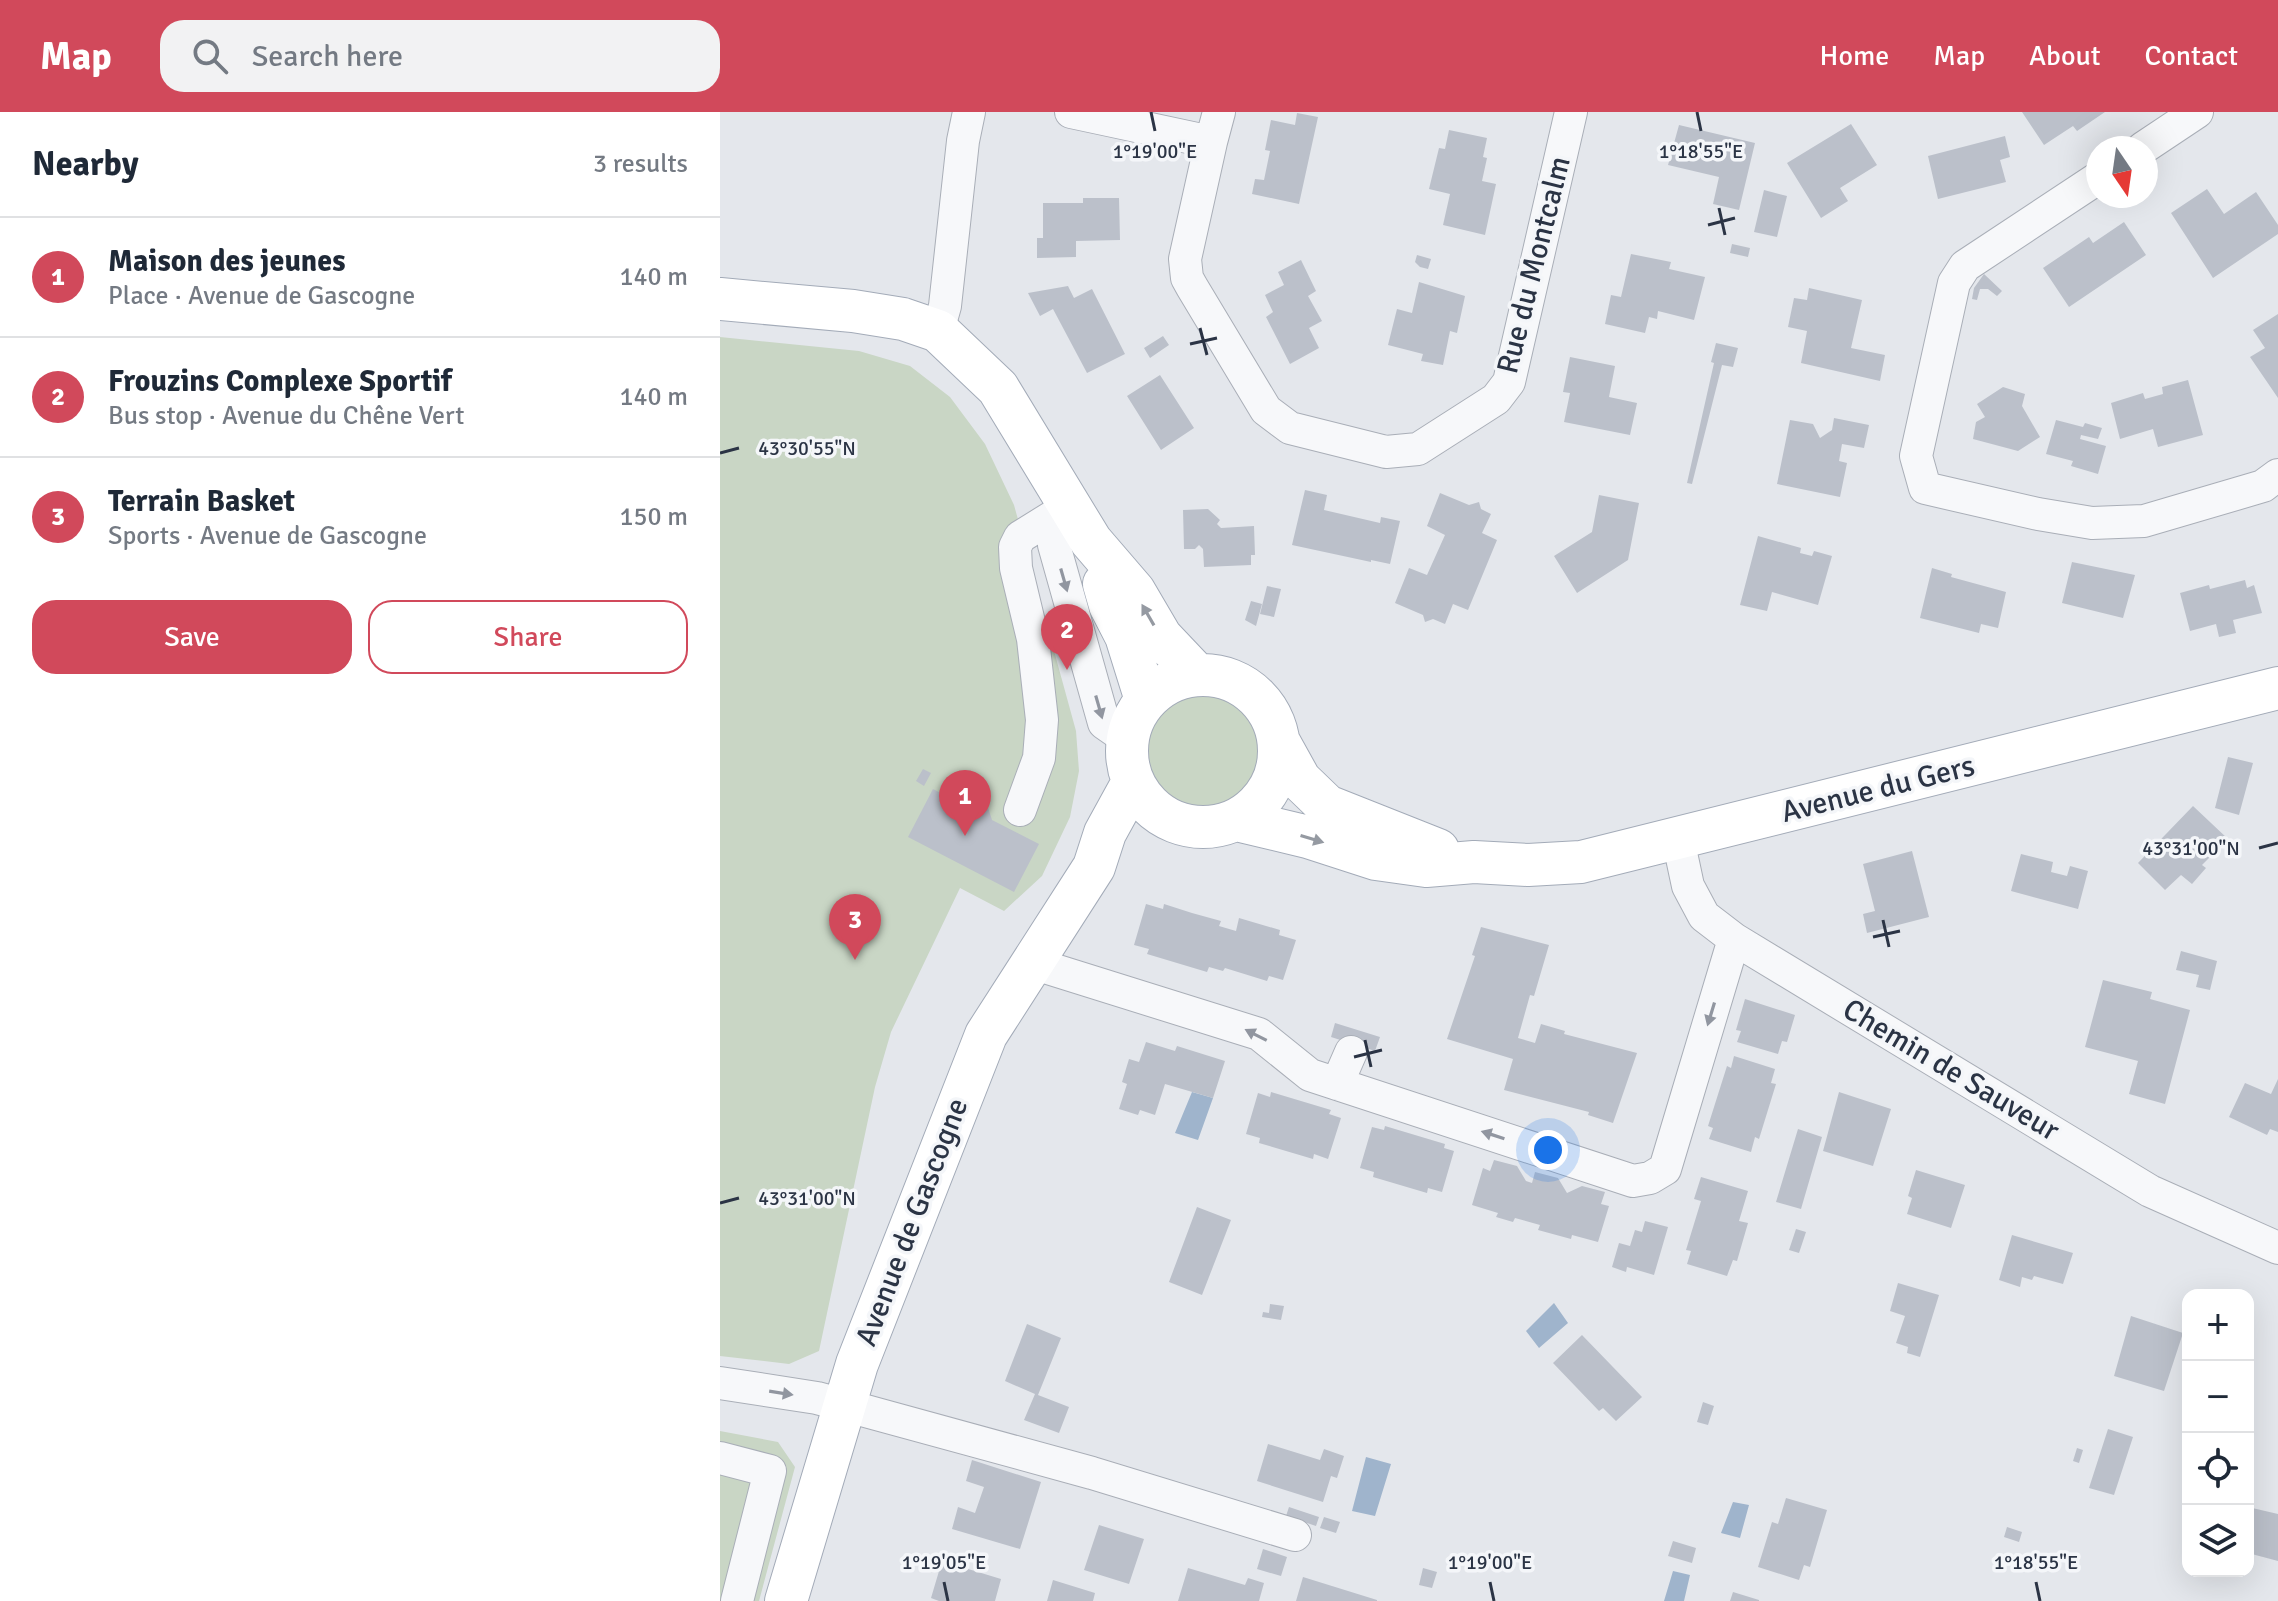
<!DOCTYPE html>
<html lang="en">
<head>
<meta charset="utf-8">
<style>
	body { margin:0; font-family:Signika,sans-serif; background:#f2f2f3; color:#1f2937 }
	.controls { position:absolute; right:24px; bottom:24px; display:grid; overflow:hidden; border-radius:16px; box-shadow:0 8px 32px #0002 }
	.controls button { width:72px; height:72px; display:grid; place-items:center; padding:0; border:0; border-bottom:2px solid #e0e1e3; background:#fff; color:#1f2937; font:40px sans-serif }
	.compass { position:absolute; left:1366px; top:24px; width:72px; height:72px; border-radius:50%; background:#fff; box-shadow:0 8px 32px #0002; rotate:167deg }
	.you { position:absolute; left:828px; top:1038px; width:28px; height:28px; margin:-20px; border:6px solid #fff; border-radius:50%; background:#1a73e8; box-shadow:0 0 0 12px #1a73e833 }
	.badge { display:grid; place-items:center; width:52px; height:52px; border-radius:50%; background:#d1495b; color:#fff; font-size:26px; font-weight:700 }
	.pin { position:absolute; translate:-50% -66px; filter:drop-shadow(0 2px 4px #0008) }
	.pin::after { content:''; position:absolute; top:42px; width:28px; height:24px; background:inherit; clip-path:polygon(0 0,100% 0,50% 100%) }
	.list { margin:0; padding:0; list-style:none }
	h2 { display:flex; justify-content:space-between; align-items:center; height:104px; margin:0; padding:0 32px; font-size:34px }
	h2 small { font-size:26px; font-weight:400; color:#747a83 }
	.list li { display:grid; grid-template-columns:52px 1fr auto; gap:24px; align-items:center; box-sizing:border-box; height:120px; padding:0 32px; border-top:2px solid #e0e1e3 }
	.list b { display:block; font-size:30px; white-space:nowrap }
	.list p { margin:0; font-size:26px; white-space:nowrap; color:#747a83 }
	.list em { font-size:26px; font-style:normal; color:#747a83 }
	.actions { display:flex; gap:16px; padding:24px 32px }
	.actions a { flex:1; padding:18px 0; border:2px solid #d1495b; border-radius:24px; text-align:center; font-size:28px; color:#d1495b }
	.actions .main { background:#d1495b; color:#fff }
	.icon { flex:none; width:44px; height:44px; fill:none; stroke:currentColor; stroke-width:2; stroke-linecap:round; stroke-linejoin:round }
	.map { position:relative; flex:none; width:1558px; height:1489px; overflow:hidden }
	header { display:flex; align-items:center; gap:48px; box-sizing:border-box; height:112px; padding:0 40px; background:#d1495b; color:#fff }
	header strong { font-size:38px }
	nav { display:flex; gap:44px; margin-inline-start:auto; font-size:28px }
	.search { width:560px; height:72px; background:#f2f2f3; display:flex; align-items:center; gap:20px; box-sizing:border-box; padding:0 28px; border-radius:24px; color:#747a83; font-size:30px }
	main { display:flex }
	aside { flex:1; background:#fff }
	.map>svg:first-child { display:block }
	.green { fill:#c9d6c5 }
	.water { fill:#9fb4cc }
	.building { fill:#bbc0ca }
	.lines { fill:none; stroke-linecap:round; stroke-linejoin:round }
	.minor-casing { stroke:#a9aeb7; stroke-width:34 }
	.major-casing { stroke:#a3abb8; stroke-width:44 }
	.minor { stroke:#f7f8fa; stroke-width:32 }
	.major { stroke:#fff; stroke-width:42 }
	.oneway { fill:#9196a0 }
	.oneway2 { fill:#959aa2 }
	.ticks { fill:none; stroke:#2b3445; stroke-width:3 }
	.labels { text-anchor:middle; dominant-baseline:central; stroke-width:7; stroke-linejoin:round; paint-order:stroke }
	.street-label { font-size:30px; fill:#2b3445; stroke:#f4f6f9 }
	.ticks-label { font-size:20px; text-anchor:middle; fill:#2b3445; stroke:#f4f6f9; stroke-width:7; stroke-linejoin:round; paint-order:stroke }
</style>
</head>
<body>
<header>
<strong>Map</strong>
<div class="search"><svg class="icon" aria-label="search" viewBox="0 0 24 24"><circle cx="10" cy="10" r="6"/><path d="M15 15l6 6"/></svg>Search here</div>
<nav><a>Home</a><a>Map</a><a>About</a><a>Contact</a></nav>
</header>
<main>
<aside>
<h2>Nearby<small>3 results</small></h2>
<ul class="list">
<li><span class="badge">1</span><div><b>Maison des jeunes</b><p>Place · Avenue de Gascogne</p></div><em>140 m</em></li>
<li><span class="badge">2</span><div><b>Frouzins Complexe Sportif</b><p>Bus stop · Avenue du Chêne Vert</p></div><em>140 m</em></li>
<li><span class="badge">3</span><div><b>Terrain Basket</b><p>Sports · Avenue de Gascogne</p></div><em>150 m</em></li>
</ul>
<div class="actions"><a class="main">Save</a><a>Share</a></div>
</aside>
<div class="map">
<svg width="1558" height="1489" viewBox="0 0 1558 1489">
	<rect width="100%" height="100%" fill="#e4e7ec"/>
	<path class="green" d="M 0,225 L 139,239 L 190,254 L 230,285 L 265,332 L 294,393 L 356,619 L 359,659 L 350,705 L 322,764 L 284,799 L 240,776 L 171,920 L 155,975 L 99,1239 L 69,1252 L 0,1244 Z
		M427 638a59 59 0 1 1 118 0a59 59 0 1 1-118 0Z
		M 0,1319 L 58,1330 L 75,1355 L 39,1489 L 0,1489 Z"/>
	<path class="water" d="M 472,980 L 493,986 L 478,1028 L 455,1021 Z
		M 834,1191 L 848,1211 L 819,1236 L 806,1219 Z
		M 646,1345 L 671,1352 L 655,1404 L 632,1399 Z
		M 1013,1390 L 1029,1393 L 1020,1426 L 1001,1421 Z
		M 953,1459 L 970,1463 L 964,1489 L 944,1489 Z"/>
	<path class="building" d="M 1302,0 L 1385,0 L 1357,19 L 1353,14 L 1324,33 Z
		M 577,1 L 598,5 L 579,92 L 532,82 L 535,67 L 544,68 L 550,39 L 545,38 L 551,8 L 575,13 Z
		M 1131,12 L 1157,53 L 1120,76 L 1128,89 L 1101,106 L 1067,51 Z
		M 959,13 L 1035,31 L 1019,98 L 993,92 L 999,65 L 948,53 Z
		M 729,18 L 767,26 L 763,45 L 767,46 L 762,69 L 776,72 L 765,123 L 723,113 L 730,82 L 709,77 L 719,36 L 725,37 Z
		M 1285,24 L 1290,45 L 1280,48 L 1286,70 L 1218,87 L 1208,44 Z
		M 1487,77 L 1504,102 L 1536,80 L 1558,113 L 1558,122 L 1493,166 L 1451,101 Z
		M 1044,78 L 1067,84 L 1057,125 L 1034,120 Z
		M 363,86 L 399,86 L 400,128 L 356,129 L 356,145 L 317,146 L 317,126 L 323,126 L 323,91 L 363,91 Z
		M 1404,110 L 1426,143 L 1349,195 L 1323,156 L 1369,125 L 1373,131 Z
		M 1012,132 L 1030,136 L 1028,145 L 1010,141 Z
		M 911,142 L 951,150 L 949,157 L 985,165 L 974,208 L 938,199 L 937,207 L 929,205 L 925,221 L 885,212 L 891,183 L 901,185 Z
		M 697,143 L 711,147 L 708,157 L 700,155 L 695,150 Z
		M 581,148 L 596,179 L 588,184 L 602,209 L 589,216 L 599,236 L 570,252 L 546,205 L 553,200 L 545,183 L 564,173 L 558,160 Z
		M 1264,162 L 1282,179 L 1277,184 L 1268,177 L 1260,177 L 1257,188 L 1252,187 L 1254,176 Z
		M 699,170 L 745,184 L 737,221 L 730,219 L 723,253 L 701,249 L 703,242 L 668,233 L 677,197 L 692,201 Z
		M 348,174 L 354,186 L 372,177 L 405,242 L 367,261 L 333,197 L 320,204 L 308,181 Z
		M 1089,176 L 1142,188 L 1131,236 L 1165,243 L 1160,269 L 1081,251 L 1087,219 L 1068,215 L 1074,186 L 1087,188 Z
		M 1558,202 L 1558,286 L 1530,245 L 1545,236 L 1533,218 Z
		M 443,224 L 449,233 L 430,246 L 424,236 Z
		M 996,231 L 1018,236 L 1013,255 L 1002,253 L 972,372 L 967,371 L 994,251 L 991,250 Z
		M 850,245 L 895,254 L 889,285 L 917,291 L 910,323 L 844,310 L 850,281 L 843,280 Z
		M 440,263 L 474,316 L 441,338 L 407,284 Z
		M 1468,268 L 1483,323 L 1438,335 L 1433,317 L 1400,327 L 1391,291 L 1423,281 L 1425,287 L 1443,282 L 1442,275 Z
		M 1283,275 L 1305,282 L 1302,294 L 1320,325 L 1298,339 L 1253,327 L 1256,310 L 1265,305 L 1257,292 Z
		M 1114,306 L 1149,313 L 1144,336 L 1122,332 L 1119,349 L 1127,351 L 1120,385 L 1057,372 L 1070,308 L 1093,312 L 1100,326 L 1112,318 Z
		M 1336,308 L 1363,315 L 1365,311 L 1382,316 L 1378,327 L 1361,323 L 1360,327 L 1386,334 L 1378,362 L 1351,354 L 1353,349 L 1326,342 Z
		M 585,378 L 607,383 L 604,398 L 660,411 L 661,405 L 680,409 L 670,452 L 651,448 L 651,450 L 572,433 Z
		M 720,381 L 749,393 L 759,390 L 761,397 L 771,402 L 762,421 L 777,428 L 748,498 L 733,492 L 725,512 L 713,507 L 705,510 L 703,503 L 675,491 L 689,456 L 707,463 L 725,423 L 707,414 Z
		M 879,383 L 919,391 L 908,448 L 857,481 L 834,444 L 872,420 Z
		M 488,397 L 500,408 L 497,412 L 501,416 L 534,414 L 535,443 L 531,443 L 531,453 L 484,455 L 483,437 L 479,433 L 475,437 L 464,437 L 463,398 Z
		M 1038,424 L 1081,436 L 1080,441 L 1092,444 L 1094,439 L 1112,444 L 1098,493 L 1052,480 L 1047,499 L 1020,493 Z
		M 1352,450 L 1415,463 L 1403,506 L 1342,491 Z
		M 1212,456 L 1232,462 L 1231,465 L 1286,480 L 1278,516 L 1261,512 L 1259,521 L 1200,506 Z
		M 1525,468 L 1527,476 L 1534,473 L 1542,501 L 1513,508 L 1516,521 L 1499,525 L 1496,512 L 1470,519 L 1460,481 L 1489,473 L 1490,477 Z
		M 547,474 L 561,477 L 554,505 L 540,502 Z
		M 531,489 L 542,492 L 536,514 L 525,508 Z
		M 1508,645 L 1533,651 L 1519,703 L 1495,696 Z
		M 203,657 L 211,661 L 204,674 L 196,669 Z
		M 213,677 L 243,693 L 265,686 L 272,708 L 319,732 L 294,780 L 188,725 Z
		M 1473,694 L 1508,727 L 1482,753 L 1486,756 L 1472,772 L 1461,763 L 1445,778 L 1418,751 Z
		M 1192,739 L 1209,805 L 1147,821 L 1143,802 L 1155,799 L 1143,752 Z
		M 1301,742 L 1333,750 L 1331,760 L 1347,764 L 1350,754 L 1368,759 L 1358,797 L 1291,779 Z
		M 426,792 L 443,797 L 444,792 L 472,801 L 501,809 L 499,814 L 516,819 L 519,806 L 560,818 L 559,823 L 576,828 L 563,868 L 549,864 L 547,869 L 505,856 L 503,859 L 489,855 L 487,860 L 427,842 L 429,837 L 414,833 Z
		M 761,815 L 829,833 L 814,884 L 810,883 L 798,926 L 815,931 L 821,912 L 845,919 L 844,922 L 917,941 L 893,1011 L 868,1003 L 869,1000 L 784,978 L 793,947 L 727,927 L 755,844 L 752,843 Z
		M 1461,839 L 1497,849 L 1490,878 L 1476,875 L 1479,863 L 1456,858 Z
		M 1383,868 L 1432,880 L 1430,887 L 1470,898 L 1445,992 L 1409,982 L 1418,949 L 1365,935 Z
		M 1025,887 L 1075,903 L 1067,930 L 1062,929 L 1058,942 L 1017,930 L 1021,919 L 1016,918 Z
		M 615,911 L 660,925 L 655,939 L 611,925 Z
		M 426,930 L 455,939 L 457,934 L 505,949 L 493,986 L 445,972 L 435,1003 L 420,998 L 418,1003 L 399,997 L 407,972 L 402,970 L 409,947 L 419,950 Z
		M 1014,944 L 1055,957 L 1051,971 L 1056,972 L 1039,1027 L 1035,1025 L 1031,1040 L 989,1027 L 993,1016 L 988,1014 L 1007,954 L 1011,956 Z
		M 1558,967 L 1558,1020 L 1550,1017 L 1547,1023 L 1509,1005 L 1525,971 L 1551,982 Z
		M 551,980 L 611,998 L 609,1002 L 621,1006 L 608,1047 L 594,1042 L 593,1047 L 539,1031 L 540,1026 L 526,1022 L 538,981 L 550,985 Z
		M 1119,980 L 1171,997 L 1153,1054 L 1103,1039 Z
		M 665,1014 L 725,1032 L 724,1036 L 734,1039 L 722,1080 L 708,1076 L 707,1081 L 653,1065 L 654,1060 L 640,1056 L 652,1015 L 664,1018 Z
		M 1078,1017 L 1102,1025 L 1081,1097 L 1056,1090 Z
		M 774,1048 L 797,1054 L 806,1069 L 812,1071 L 815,1060 L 838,1066 L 847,1081 L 862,1074 L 885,1080 L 881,1092 L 889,1094 L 878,1130 L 852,1123 L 851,1127 L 818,1118 L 820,1113 L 795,1106 L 793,1110 L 776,1105 L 778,1101 L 752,1093 L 763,1056 L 770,1059 Z
		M 1196,1058 L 1245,1073 L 1231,1116 L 1187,1102 L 1192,1086 L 1188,1084 Z
		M 981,1065 L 1028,1079 L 1019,1109 L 1028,1111 L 1017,1149 L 1013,1148 L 1007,1164 L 967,1152 L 971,1139 L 966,1138 L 981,1089 L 974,1087 Z
		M 477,1095 L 511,1108 L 482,1183 L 449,1170 Z
		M 925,1109 L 948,1115 L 934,1163 L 907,1155 L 906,1160 L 892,1155 L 899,1131 L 910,1134 L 915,1118 L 922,1120 Z
		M 1076,1117 L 1086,1120 L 1079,1141 L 1069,1138 Z
		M 1292,1123 L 1353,1141 L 1343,1172 L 1314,1164 L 1312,1168 L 1302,1165 L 1300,1175 L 1279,1168 Z
		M 1178,1171 L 1219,1183 L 1200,1245 L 1187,1241 L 1188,1235 L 1176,1231 L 1185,1204 L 1170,1199 Z
		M 550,1192 L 564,1194 L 561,1208 L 542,1205 L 543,1200 L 549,1201 Z
		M 1411,1204 L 1463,1221 L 1444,1279 L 1394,1264 Z
		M 307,1212 L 341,1226 L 318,1283 L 349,1295 L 339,1321 L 304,1308 L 315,1282 L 285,1269 Z
		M 862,1223 L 922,1285 L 896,1309 L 883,1296 L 879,1299 L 833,1251 Z
		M 983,1290 L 994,1294 L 988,1313 L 977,1310 Z
		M 1388,1317 L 1413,1325 L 1394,1383 L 1369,1376 Z
		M 548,1332 L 600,1348 L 604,1337 L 624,1344 L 617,1366 L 611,1364 L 603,1390 L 537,1369 Z
		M 1357,1336 L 1363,1338 L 1359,1351 L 1353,1349 Z
		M 252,1348 L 321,1370 L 300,1437 L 232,1417 L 238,1395 L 255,1401 L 264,1375 L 246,1369 Z
		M 1066,1386 L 1107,1398 L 1090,1455 L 1084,1453 L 1079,1468 L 1038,1455 L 1052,1410 L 1058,1412 Z
		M 569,1395 L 599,1405 L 596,1414 L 566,1404 Z
		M 1528,1395 L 1558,1402 L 1558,1449 L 1528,1441 Z
		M 604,1405 L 620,1410 L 616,1421 L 600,1416 Z
		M 379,1413 L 424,1427 L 409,1472 L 364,1458 Z
		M 1287,1415 L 1302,1420 L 1299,1430 L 1284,1425 Z
		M 953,1429 L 976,1436 L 972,1451 L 948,1444 Z
		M 543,1437 L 567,1445 L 561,1464 L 537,1457 Z
		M 222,1449 L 281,1467 L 275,1489 L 219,1489 L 211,1486 Z
		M 468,1456 L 525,1473 L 528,1466 L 544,1471 L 539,1489 L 458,1489 Z
		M 703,1456 L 717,1460 L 712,1476 L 699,1473 Z
		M 583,1465 L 657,1488 L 657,1489 L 576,1489 Z
		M 333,1468 L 375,1481 L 373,1489 L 327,1489 Z
		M 1013,1480 L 1039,1488 L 1039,1489 L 1010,1489 Z"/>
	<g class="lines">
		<defs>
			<path id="minor" d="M 351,0 L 491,30 L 499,0
				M 491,30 L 465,147 L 467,166 L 472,175 L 546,298 L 570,316 L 666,340 L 698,337 L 776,287 L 789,270 L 851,0
				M 1423,36 L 1477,0
				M 1378,66 L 1245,154 L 1234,171 L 1196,344 L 1205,376 L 1318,402 L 1372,411 L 1424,409 L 1543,374 L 1558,363
				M 218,219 L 225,194 L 243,29 L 249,0
				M 350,394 L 334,433 L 384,611 L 407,627
				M 300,698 L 319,646 L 322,608 L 313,527 L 296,456 L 295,435 L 300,425 L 350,394
				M 958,727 L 968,774 L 984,804 L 1014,827 L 1430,1079 L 1558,1136
				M 312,851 L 539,922 L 590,963 L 913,1069 L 930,1066 L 945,1057 L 1014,827
				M 617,972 L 631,940
				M 0,1271 L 97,1286 L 142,1298 L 372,1361 L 575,1423
				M 0,1346 L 50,1359 L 17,1489"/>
			<path id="major" d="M 0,187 L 133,199 L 183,207 L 218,219 L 278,276 L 371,429 L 414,479 L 441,525 L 477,563
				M 384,472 L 390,493 L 406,524 L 426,588
				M407 639a76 76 0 1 1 152 0a76 76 0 1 1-152 0Z
				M 560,632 L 580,668 L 607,694 L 718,738
				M 517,708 L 588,725 L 656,747 L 706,754 L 754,750 L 808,753 L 861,750 L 1558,576
				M 66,1489 L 137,1252 L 266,923 L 374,755 L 385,721 L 413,670"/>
		</defs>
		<use href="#minor" class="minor-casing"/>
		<use href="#major" class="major-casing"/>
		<use href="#minor" class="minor"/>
		<use href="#major" class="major"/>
	</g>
	<defs><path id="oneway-solid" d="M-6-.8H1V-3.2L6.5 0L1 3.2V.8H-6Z" transform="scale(2)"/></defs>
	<g class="oneway">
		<use href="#oneway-solid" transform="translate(344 468) rotate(74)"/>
		<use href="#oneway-solid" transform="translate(379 595) rotate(74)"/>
		<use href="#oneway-solid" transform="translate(991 902) rotate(107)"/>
		<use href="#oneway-solid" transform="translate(536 923) rotate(-153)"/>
		<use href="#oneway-solid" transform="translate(773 1023) rotate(-162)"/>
		<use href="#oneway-solid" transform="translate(61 1281) rotate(9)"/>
	</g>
	<g class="oneway2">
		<use href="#oneway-solid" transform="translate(428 503) rotate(-120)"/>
		<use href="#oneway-solid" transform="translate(592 727) rotate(17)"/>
	</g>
	<path class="ticks" d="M 431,0 L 435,19M 977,0 L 981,19M 999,96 L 1005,123M 988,113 L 1015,106M 480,216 L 487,243M 470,232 L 497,226M 0,341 L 19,336M 1539,736 L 1558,731M 1163,808 L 1169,835M 1153,825 L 1180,819M 645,928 L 651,955M 634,945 L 662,938M 0,1091 L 19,1086M 224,1470 L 228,1489M 770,1470 L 774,1489M 1316,1470 L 1320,1489"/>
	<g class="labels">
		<g class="street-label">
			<text transform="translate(814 153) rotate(-76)">Rue du Montcalm</text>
			<text transform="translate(1158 677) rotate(-14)">Avenue du Gers</text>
			<text transform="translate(1231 958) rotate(31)">Chemin de Sauveur</text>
			<text transform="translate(192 1110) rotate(-69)">Avenue de Gascogne</text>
		</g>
	</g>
	<g class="ticks-label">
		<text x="435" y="46">1°19'00"E</text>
		<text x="981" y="46">1°18'55"E</text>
		<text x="87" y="343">43°30'55"N</text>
		<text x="1471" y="743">43°31'00"N</text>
		<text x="87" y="1093">43°31'00"N</text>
		<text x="224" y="1457">1°19'05"E</text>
		<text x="770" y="1457">1°19'00"E</text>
		<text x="1316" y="1457">1°18'55"E</text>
	</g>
</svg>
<div class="controls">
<button>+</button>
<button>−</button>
<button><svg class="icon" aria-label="locate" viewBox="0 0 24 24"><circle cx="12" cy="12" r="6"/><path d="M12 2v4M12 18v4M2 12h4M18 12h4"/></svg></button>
<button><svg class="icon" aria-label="layers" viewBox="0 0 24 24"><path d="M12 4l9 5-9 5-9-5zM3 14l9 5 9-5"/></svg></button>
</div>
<svg class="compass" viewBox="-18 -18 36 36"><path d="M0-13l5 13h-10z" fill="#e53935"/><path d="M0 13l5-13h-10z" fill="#747a83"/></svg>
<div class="you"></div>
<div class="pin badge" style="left:245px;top:724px">1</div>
<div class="pin badge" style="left:347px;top:558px">2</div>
<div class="pin badge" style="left:135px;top:848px">3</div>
</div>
</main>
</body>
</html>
